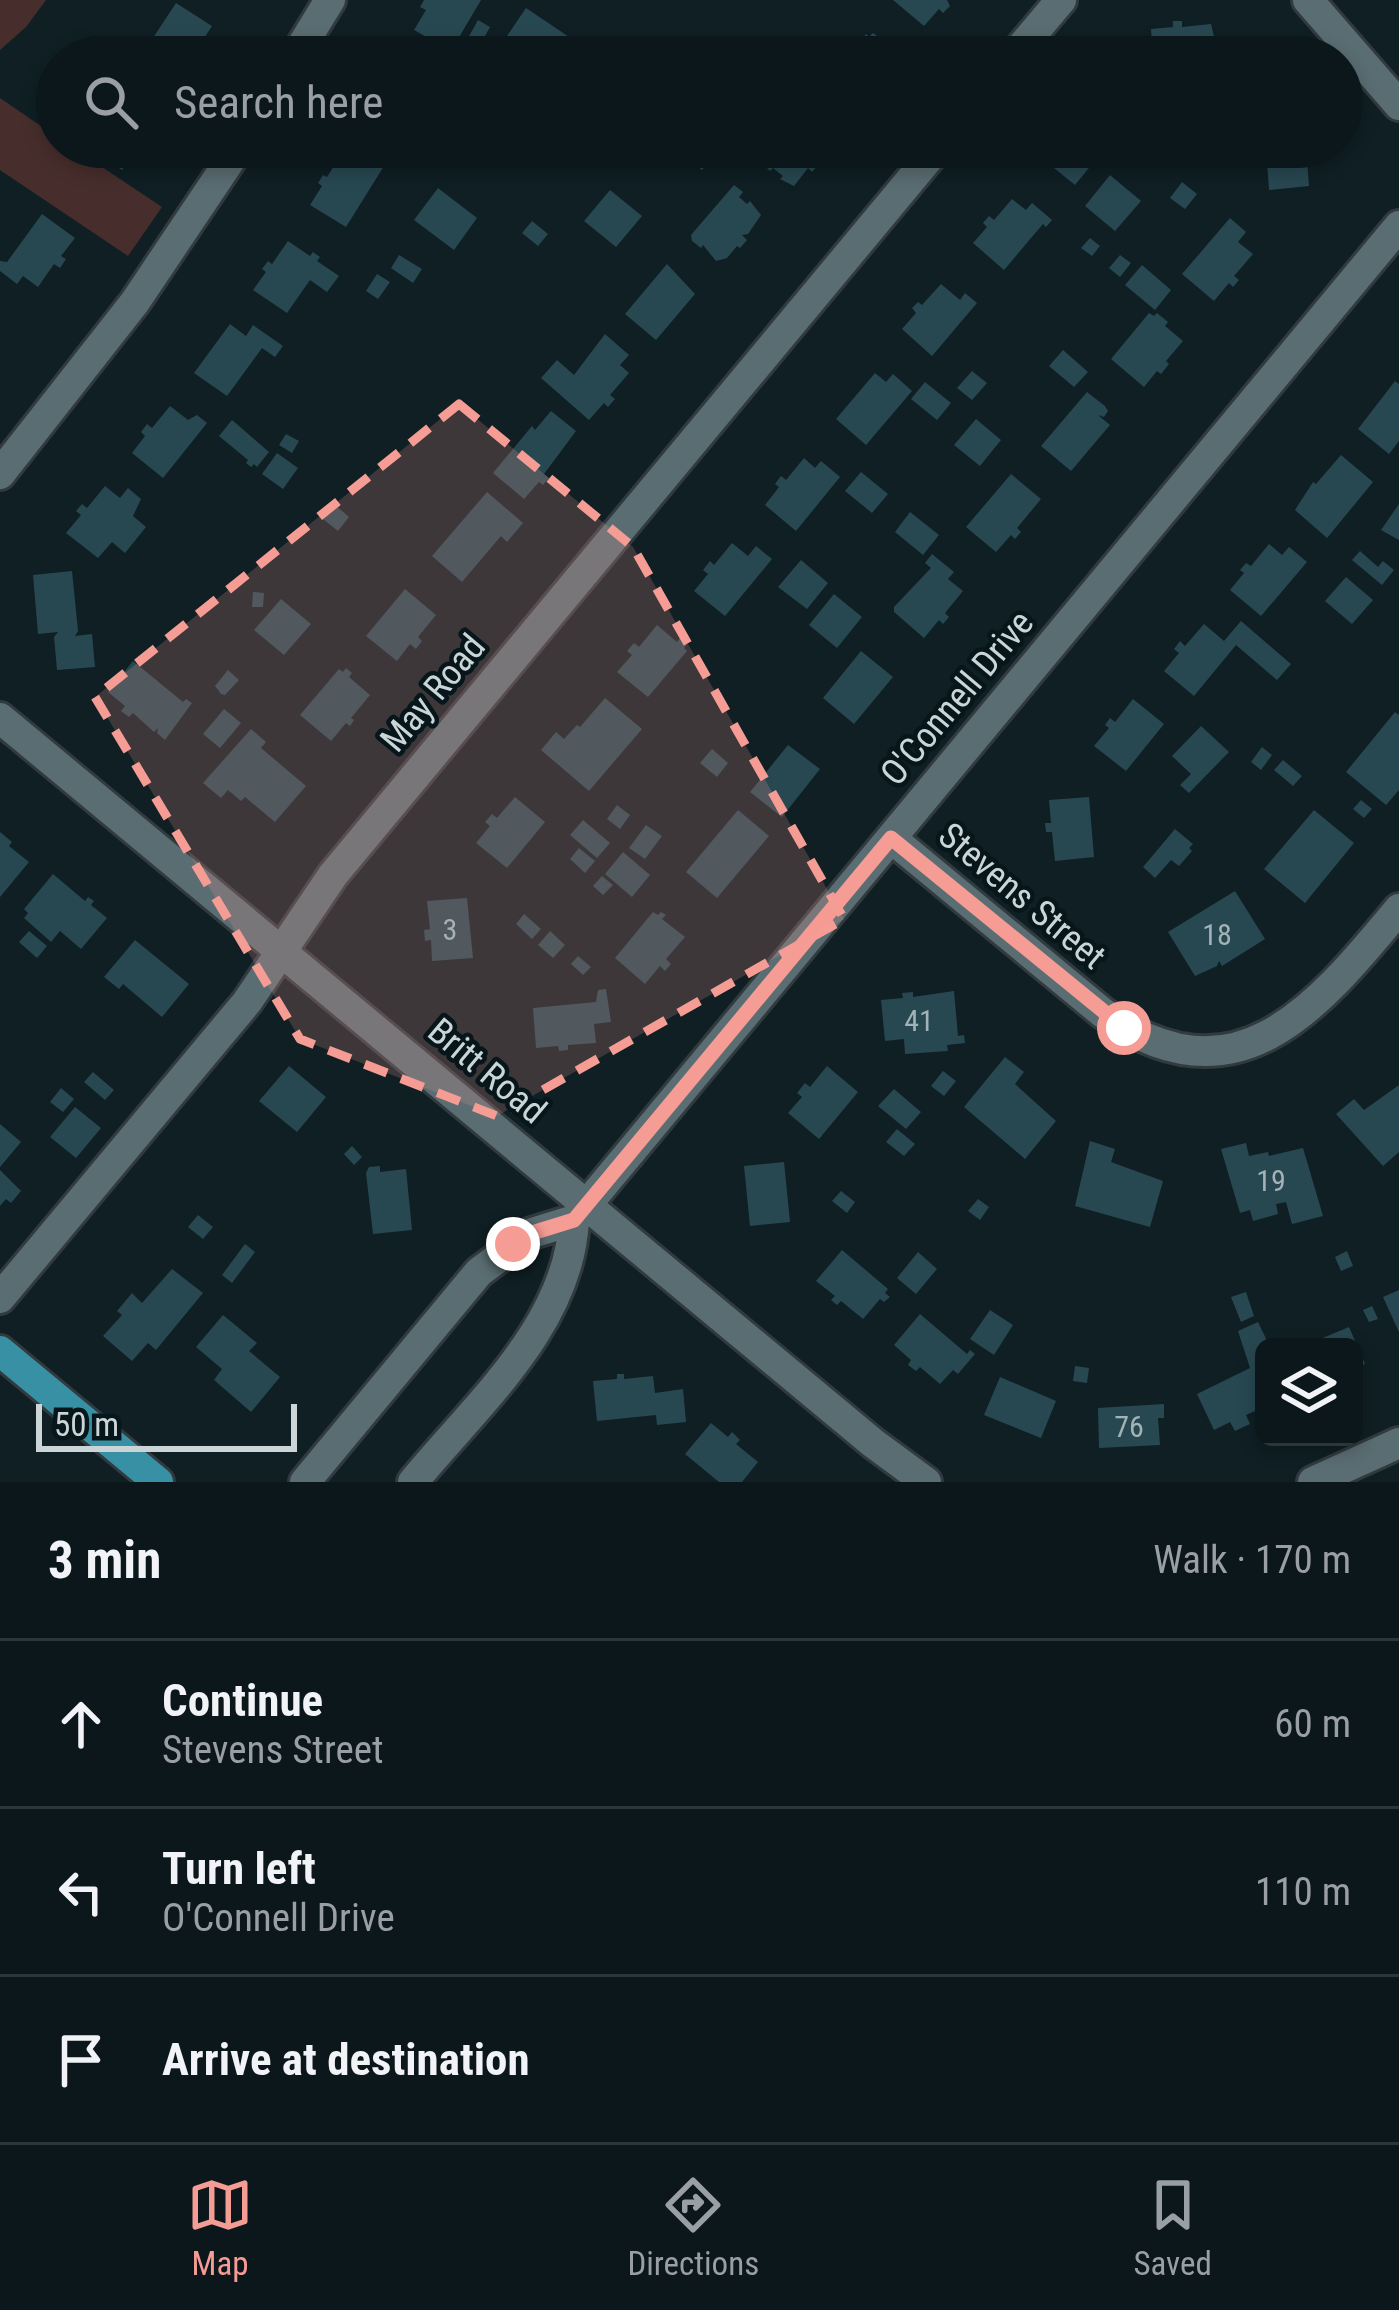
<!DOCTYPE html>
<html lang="en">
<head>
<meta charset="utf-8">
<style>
	body { margin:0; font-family:"Roboto Condensed",sans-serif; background:#142024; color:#f1f3f6 }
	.controls { position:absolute; right:36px; bottom:36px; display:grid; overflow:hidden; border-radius:18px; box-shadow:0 6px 18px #0003 }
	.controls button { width:108px; height:108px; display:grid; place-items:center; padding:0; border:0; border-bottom:3px solid #2b363a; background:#0b171b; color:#f1f3f6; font:60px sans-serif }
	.scale { position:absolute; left:36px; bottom:30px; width:261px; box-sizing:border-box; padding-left:12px; border:6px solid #cbd5d8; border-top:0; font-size:33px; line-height:42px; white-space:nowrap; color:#cbd5d8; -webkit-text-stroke:9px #06161b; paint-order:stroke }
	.stop { position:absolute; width:36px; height:36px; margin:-27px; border:9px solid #f59c94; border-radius:50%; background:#fff }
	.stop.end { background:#f59c94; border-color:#fff; box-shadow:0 3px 12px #0008 }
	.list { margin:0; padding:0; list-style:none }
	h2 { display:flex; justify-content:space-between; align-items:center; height:156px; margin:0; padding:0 48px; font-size:51px }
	h2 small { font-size:39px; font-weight:400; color:#9a9fa3 }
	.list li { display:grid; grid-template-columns:78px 1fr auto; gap:36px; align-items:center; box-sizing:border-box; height:168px; padding:0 48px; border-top:3px solid #2b363a }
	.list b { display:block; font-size:45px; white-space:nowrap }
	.list p { margin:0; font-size:39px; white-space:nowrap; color:#9a9fa3 }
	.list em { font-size:39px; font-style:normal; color:#9a9fa3 }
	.icon { flex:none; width:66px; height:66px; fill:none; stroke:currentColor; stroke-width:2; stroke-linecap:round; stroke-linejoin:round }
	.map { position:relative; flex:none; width:1399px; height:1482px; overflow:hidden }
	.search { position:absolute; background:#0b171b; box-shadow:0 6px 18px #0003; left:36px; right:36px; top:36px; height:132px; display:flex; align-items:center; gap:30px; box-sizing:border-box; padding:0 42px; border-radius:66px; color:#9a9fa3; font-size:45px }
	.sheet { height:660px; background:#0b171b }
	nav { display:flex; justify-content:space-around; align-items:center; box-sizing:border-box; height:168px; border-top:3px solid #2b363a; background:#0b171b; font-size:33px; color:#9a9fa3 }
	nav a { display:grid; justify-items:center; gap:6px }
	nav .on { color:#f59c94 }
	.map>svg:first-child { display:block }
	.green { fill:#472e2c }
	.building { fill:#284851 }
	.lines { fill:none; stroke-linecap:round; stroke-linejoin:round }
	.minor-casing { stroke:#313a3e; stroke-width:36 }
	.major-casing { stroke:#313a3e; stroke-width:36 }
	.minor { stroke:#5a6d72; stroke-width:30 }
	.major { stroke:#3890a4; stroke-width:30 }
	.route { stroke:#f59c94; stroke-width:15 }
	.marked { fill:#f59c94; fill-opacity:0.2; stroke:#f59c94; stroke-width:9; stroke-dasharray:24 15; stroke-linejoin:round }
	.labels { text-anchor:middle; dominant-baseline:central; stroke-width:9; stroke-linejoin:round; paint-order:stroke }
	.number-label { font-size:30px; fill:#a2b2b6 }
	.street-label { font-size:36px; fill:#cbd5d8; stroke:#06161b }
</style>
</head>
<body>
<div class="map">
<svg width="1399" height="1482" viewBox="0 0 1399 1482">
	<rect width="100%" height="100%" fill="#0f1f24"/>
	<path class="green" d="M 0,0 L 46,0 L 26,27 L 0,50 Z
		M 0,98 L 57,137 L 57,147 L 72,147 L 162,207 L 128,256 L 0,170 Z"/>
	<path class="building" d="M 424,0 L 481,0 L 451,51 L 414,30 L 426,10 L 420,7 Z
		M 893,0 L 947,0 L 950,6 L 943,13 L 939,9 L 924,26 Z
		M 176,3 L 212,26 L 192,57 L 156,57 L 145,50 Z
		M 526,8 L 584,47 L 577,57 L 539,57 L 507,36 Z
		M 478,20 L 490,27 L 474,56 L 462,49 Z
		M 1173,21 L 1182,21 L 1182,27 L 1211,24 L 1219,57 L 1153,57 L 1151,29 L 1173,27 Z
		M 873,33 L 880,38 L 877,42 L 894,57 L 847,57 L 866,34 L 869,37 Z
		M 745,37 L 770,57 L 730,57 Z
		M 88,147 L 145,147 L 140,154 L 135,150 L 122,170 Z
		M 675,147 L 722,147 L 702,170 Z
		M 772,147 L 829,147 L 814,160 L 818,165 L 812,172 L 808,168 L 794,186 L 780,179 L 783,176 L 773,168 L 770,171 L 766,167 L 769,164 L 762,159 Z
		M 1054,147 L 1106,147 L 1075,185 L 1043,159 Z
		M 1266,147 L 1306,147 L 1309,186 L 1269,190 Z
		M 361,152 L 384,166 L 346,227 L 310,205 L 322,186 L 318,183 L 323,175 L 327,177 L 342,153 L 355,161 Z
		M 1110,175 L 1141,201 L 1115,231 L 1085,206 Z
		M 1182,182 L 1197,194 L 1185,209 L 1170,198 Z
		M 734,185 L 743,192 L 739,197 L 747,204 L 750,201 L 761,215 L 748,234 L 742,235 L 747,240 L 740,248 L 737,246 L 727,258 L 716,261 L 703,245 L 701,248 L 692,241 L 691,235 Z
		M 438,188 L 477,218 L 454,250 L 414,220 Z
		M 610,190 L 642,216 L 616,247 L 584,221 Z
		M 1012,199 L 1026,210 L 1032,203 L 1052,220 L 1046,227 L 1043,224 L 1004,270 L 973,243 L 987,227 L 983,223 L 989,216 L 994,220 Z
		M 42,214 L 75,238 L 61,256 L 66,259 L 60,268 L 54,264 L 38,287 L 23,276 L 17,284 L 0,271 L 0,261 L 7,262 Z
		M 1230,218 L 1246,232 L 1238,242 L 1253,254 L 1234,276 L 1239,280 L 1233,287 L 1229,283 L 1214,301 L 1182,274 Z
		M 532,221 L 548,234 L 538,246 L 522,233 Z
		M 1090,238 L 1100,246 L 1092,256 L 1081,248 Z
		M 288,241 L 310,256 L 313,252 L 320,257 L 317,261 L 339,276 L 327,292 L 310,280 L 287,313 L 253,290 L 266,272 L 262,269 L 268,261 L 272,264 Z
		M 399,255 L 422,269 L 413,283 L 391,268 Z
		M 1120,255 L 1131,263 L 1120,277 L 1109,268 Z
		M 667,264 L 695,294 L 656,340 L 625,314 Z
		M 1142,265 L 1171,290 L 1155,310 L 1125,285 Z
		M 377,274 L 390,282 L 378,299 L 366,291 Z
		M 941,284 L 960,300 L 965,293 L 977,303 L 932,356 L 902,329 L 916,313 L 912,308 L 918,302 L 922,305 Z
		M 1149,313 L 1154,316 L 1157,313 L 1168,322 L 1165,326 L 1183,341 L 1166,361 L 1169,364 L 1161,374 L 1157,371 L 1144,387 L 1111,359 Z
		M 230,324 L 246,336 L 253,325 L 283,346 L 275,357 L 262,348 L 227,396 L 194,373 Z
		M 605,334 L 629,355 L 620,365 L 629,373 L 610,395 L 615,399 L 608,407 L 604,403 L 589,420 L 541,378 L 557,360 L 574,375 Z
		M 1063,350 L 1088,372 L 1074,387 L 1049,366 Z
		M 972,371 L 987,383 L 972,400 L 957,388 Z
		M 875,373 L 886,382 L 893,374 L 912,391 L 866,445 L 836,419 Z
		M 1395,381 L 1399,384 L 1399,441 L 1389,454 L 1358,429 Z
		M 925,382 L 951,403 L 937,420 L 911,399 Z
		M 1087,392 L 1105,406 L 1108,411 L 1104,417 L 1098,415 L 1110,425 L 1071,471 L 1041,446 Z
		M 170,406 L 188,420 L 197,415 L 207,423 L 163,478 L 132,453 L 145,436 L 141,432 L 147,424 L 152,428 Z
		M 551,411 L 576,431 L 544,474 L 549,478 L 543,485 L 539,482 L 524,499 L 493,473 L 532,426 L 535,430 Z
		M 976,419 L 1001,440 L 980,466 L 954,445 Z
		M 232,420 L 269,452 L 257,467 L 254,464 L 251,467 L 246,463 L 248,460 L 219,436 Z
		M 286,434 L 299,441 L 292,453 L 279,445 Z
		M 277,453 L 298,468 L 283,489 L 262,474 Z
		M 1341,455 L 1373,482 L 1327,538 L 1295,510 L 1313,482 L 1316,484 Z
		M 804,458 L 815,468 L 821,461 L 840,477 L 796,531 L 765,505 L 779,487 L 775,484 L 781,476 L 786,480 Z
		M 861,472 L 888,494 L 872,513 L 845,491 Z
		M 1011,474 L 1041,499 L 1017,528 L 1021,532 L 1015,539 L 1011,535 L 996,552 L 966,527 Z
		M 105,486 L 120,498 L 128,488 L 141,499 L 133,516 L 146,527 L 125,553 L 112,542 L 98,558 L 66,533 L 81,515 L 76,511 L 82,504 L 87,508 Z
		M 487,492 L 523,523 L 507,542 L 501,536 L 462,582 L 432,556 Z
		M 334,504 L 349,517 L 338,531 L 323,519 Z
		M 1399,504 L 1399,540 L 1381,530 Z
		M 910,512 L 939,535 L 923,555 L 895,532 Z
		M 732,543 L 748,556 L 756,546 L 772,559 L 725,616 L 694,591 L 708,574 L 703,570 L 710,561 L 714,565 Z
		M 1269,544 L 1282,555 L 1289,547 L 1307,562 L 1261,616 L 1230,590 L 1244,573 L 1240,570 L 1246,563 L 1251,566 Z
		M 1360,551 L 1378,567 L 1383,561 L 1394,570 L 1382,585 L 1352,560 Z
		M 932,554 L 954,572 L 948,579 L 963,591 L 945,613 L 949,617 L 943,624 L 939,620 L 924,638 L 894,612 L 894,607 L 931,568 L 925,563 Z
		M 801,560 L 828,583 L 807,609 L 778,587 Z
		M 72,571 L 78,631 L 75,636 L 92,634 L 95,667 L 57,670 L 54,637 L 58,632 L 38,634 L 33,575 Z
		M 1346,577 L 1373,600 L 1352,624 L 1325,601 Z
		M 405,589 L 436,615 L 418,637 L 422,641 L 416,649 L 410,644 L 397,661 L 366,636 Z
		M 253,592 L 264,593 L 263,607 L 252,607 Z
		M 834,594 L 862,617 L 837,648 L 809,625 Z
		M 281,599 L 311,624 L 284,655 L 254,630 Z
		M 1241,621 L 1291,664 L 1277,680 L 1236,645 L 1194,696 L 1164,671 L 1179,653 L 1174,649 L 1180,641 L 1185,646 L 1204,624 L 1224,641 Z
		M 657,625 L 677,642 L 680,638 L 687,644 L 684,648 L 687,651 L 648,697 L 617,672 L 632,655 L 627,651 L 634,643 L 639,647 Z
		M 861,651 L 893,677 L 854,724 L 823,698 Z
		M 133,661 L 183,702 L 186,699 L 192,703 L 165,740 L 157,733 L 158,728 L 154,732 L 133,713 L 129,717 L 121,711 L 125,706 L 108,692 Z
		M 346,668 L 352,673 L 349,677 L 370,695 L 351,718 L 354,720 L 350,726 L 346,723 L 331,741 L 300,715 L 339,669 L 343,672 Z
		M 228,670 L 239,680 L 225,695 L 221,694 L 215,686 Z
		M 605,698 L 642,729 L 589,791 L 541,750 L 556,732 L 564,739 L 577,725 L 580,727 Z
		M 1133,699 L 1164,724 L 1126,771 L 1094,746 L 1109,728 L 1105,725 L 1110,718 L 1115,722 Z
		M 224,709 L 241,723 L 220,748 L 203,734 Z
		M 1395,712 L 1399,715 L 1399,790 L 1386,805 L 1346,772 Z
		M 1201,726 L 1229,752 L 1189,793 L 1180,785 L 1191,774 L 1172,756 Z
		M 251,729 L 266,742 L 261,748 L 306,786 L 275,822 L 245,797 L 241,801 L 228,790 L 221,798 L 203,783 Z
		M 788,745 L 820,769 L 782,817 L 750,792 Z
		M 1262,747 L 1272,755 L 1261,770 L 1251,762 Z
		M 712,749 L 728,763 L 717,777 L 700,763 Z
		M 1283,760 L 1302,776 L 1293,786 L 1274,770 Z
		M 515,797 L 545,822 L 507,868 L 476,843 L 490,826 L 485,822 L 492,814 L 497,818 Z
		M 1089,797 L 1094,857 L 1055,861 L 1052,832 L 1046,832 L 1045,823 L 1051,823 L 1049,800 Z
		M 1361,800 L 1372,809 L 1364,818 L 1353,809 Z
		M 617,805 L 630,815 L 620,829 L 607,819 Z
		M 738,810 L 769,836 L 717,898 L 686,872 Z
		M 1314,810 L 1354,843 L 1305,903 L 1264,869 Z
		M 583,820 L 610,843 L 597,858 L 570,835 Z
		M 646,825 L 662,836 L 645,859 L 629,848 Z
		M 1175,829 L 1193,844 L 1189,848 L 1192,851 L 1179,866 L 1171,860 L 1155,878 L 1143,867 Z
		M 0,832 L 12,842 L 9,846 L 29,862 L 0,897 Z
		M 579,848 L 595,861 L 585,873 L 570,859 Z
		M 623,852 L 650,875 L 632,897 L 605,874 Z
		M 53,874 L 85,901 L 88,897 L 94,901 L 91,905 L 107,918 L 81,949 L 60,931 L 51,942 L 24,918 L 28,913 L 24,909 Z
		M 602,876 L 613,885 L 603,895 L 593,886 Z
		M 1235,891 L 1265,939 L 1222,966 L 1219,961 L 1217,966 L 1195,976 L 1168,932 Z
		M 467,898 L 473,958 L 432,961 L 431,940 L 425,941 L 424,930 L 430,929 L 427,901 Z
		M 653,912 L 658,915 L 661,912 L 666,915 L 662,919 L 685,937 L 666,959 L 671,964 L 665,971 L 660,966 L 645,984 L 615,958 Z
		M 524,914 L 541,929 L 532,939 L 516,924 Z
		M 29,931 L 47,946 L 37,958 L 19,942 Z
		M 550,931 L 565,945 L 553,958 L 538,945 Z
		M 135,940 L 189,984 L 162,1017 L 123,984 L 119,989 L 104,977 Z
		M 578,956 L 591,967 L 583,975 L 571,964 Z
		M 606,989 L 611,1022 L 594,1024 L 596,1043 L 568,1045 L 568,1050 L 559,1051 L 558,1046 L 536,1048 L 533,1008 L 596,1002 L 598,990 Z
		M 954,991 L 958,1036 L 964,1035 L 965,1043 L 947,1045 L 948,1051 L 905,1054 L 904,1039 L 885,1041 L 881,1000 L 903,998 L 902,993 L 913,992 L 913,997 Z
		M 1005,1057 L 1024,1072 L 1015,1084 L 1056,1121 L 1025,1159 L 964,1107 Z
		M 289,1066 L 326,1097 L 297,1132 L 259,1101 Z
		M 827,1066 L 858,1092 L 819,1139 L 788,1113 L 802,1097 L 797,1093 L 805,1083 L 810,1087 Z
		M 943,1071 L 956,1081 L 944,1096 L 931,1086 Z
		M 93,1072 L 114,1090 L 105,1100 L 84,1082 Z
		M 1399,1085 L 1399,1152 L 1383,1166 L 1336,1114 L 1354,1099 L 1364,1110 Z
		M 61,1088 L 74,1099 L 63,1112 L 50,1102 Z
		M 894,1089 L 921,1112 L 906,1129 L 878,1106 Z
		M 75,1107 L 101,1128 L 76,1158 L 50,1137 Z
		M 0,1124 L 21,1142 L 0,1167 Z
		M 897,1129 L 915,1144 L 904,1156 L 886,1142 Z
		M 1090,1141 L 1115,1149 L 1111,1162 L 1163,1181 L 1150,1227 L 1075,1206 Z
		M 1246,1143 L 1249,1156 L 1268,1152 L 1269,1156 L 1303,1148 L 1323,1216 L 1292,1224 L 1286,1202 L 1276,1204 L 1278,1214 L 1253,1221 L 1250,1210 L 1240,1213 L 1221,1149 Z
		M 352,1146 L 362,1157 L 354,1165 L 344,1154 Z
		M 784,1162 L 790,1222 L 750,1226 L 744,1166 Z
		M 380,1166 L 380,1172 L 406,1169 L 412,1230 L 373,1234 L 366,1173 L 369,1167 Z
		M 0,1170 L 21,1191 L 11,1203 L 6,1199 L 0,1206 Z
		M 841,1191 L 855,1202 L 847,1213 L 832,1201 Z
		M 978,1199 L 989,1207 L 980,1220 L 968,1211 Z
		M 198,1215 L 213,1227 L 203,1239 L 188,1227 Z
		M 245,1244 L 255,1252 L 232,1283 L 222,1275 Z
		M 842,1250 L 888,1289 L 885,1293 L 890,1297 L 884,1302 L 880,1299 L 863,1319 L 841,1301 L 837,1305 L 831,1300 L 835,1296 L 816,1281 Z
		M 1347,1251 L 1353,1266 L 1341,1271 L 1335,1257 Z
		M 918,1252 L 937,1269 L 916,1294 L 897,1278 Z
		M 172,1269 L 203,1293 L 156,1350 L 148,1343 L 132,1361 L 103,1336 L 122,1315 L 117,1311 L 132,1293 L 142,1303 Z
		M 1399,1290 L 1399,1332 L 1383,1297 Z
		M 1246,1292 L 1254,1316 L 1241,1322 L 1231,1297 Z
		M 1372,1306 L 1378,1319 L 1369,1322 L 1363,1310 Z
		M 990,1310 L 1013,1325 L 994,1355 L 970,1339 Z
		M 920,1314 L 967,1354 L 970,1350 L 975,1354 L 958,1374 L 953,1370 L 940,1384 L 920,1367 L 916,1371 L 908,1365 L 911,1360 L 894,1345 Z
		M 223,1315 L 257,1343 L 249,1351 L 280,1377 L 251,1412 L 214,1380 L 222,1369 L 196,1347 Z
		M 1258,1322 L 1270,1347 L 1264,1347 L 1264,1356 L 1257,1359 L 1264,1359 L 1264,1407 L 1246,1415 L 1250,1424 L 1235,1431 L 1230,1422 L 1214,1430 L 1197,1394 L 1250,1368 L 1238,1331 Z
		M 1349,1327 L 1365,1364 L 1354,1369 L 1354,1347 L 1301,1347 Z
		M 1075,1366 L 1089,1368 L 1087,1383 L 1073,1381 Z
		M 617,1374 L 624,1374 L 624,1379 L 653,1376 L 655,1393 L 683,1389 L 686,1422 L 657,1425 L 656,1415 L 597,1421 L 593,1381 L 617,1379 Z
		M 1000,1377 L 1056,1401 L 1041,1438 L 984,1415 Z
		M 1164,1404 L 1164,1418 L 1158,1418 L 1160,1445 L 1099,1448 L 1098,1408 Z
		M 711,1423 L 728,1437 L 732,1432 L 740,1440 L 736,1444 L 758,1462 L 742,1482 L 719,1482 L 685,1454 Z"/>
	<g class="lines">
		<defs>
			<path id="minor" d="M 1308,0 L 1399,105
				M 295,57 L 330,0
				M 1013,57 L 1061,0
				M 0,474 L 135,302 L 239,147
				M 0,718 L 873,1443 L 926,1482
				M 891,838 L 1103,1013 C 1236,1108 1317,1008 1399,909
				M 0,1298 L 247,1002 L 333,875 L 938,147
				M 305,1482 L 479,1272 L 532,1233 L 574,1220 L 1399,226
				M 413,1482 C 477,1404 569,1325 574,1220
				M 1313,1482 L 1399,1443"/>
			<path id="major" d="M 0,1351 L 158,1482"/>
		</defs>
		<use href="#minor" class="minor-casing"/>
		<use href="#major" class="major-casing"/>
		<use href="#minor" class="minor"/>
		<use href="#major" class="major"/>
	</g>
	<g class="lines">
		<path class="route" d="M 513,1244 L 532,1233 L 574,1220 L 891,838 L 1124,1028"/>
	</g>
	<path class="marked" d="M 459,404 L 633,547 L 844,919 L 497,1116 L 300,1039 L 95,697 Z"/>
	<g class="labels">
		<g class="number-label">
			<text x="450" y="929">3</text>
			<text x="1217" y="934">18</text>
			<text x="919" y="1020">41</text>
			<text x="1271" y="1180">19</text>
			<text x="1129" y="1426">76</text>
		</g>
		<g class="street-label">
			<text transform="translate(433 693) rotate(-50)">May Road</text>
			<text transform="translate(957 698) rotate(-50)">O'Connell Drive</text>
			<text transform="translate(1022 896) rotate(40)">Stevens Street</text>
			<text transform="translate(487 1071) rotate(40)">Britt Road</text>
		</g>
	</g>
</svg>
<div class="controls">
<button><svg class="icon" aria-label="layers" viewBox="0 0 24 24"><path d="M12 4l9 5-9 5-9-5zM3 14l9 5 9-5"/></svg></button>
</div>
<div class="scale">50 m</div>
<div class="stop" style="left:1124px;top:1028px"></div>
<div class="stop end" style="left:513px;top:1244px"></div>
<div class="search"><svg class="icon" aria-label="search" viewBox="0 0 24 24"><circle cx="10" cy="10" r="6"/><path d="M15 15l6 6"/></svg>Search here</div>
</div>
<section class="sheet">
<h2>3 min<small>Walk · 170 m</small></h2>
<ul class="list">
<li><svg class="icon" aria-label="ahead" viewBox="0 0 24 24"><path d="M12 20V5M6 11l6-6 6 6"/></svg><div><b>Continue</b><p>Stevens Street</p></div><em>60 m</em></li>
<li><svg class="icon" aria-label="left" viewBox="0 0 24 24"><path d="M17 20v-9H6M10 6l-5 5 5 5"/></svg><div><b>Turn left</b><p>O'Connell Drive</p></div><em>110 m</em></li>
<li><svg class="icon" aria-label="arrive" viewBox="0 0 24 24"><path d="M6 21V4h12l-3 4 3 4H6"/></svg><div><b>Arrive at destination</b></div></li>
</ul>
</section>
<nav>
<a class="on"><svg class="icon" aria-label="map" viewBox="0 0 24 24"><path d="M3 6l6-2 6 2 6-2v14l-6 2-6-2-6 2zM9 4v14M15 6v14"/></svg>Map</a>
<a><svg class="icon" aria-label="directions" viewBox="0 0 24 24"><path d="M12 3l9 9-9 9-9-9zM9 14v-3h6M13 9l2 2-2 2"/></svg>Directions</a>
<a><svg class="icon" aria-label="saved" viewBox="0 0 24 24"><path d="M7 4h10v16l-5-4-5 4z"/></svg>Saved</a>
</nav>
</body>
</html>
